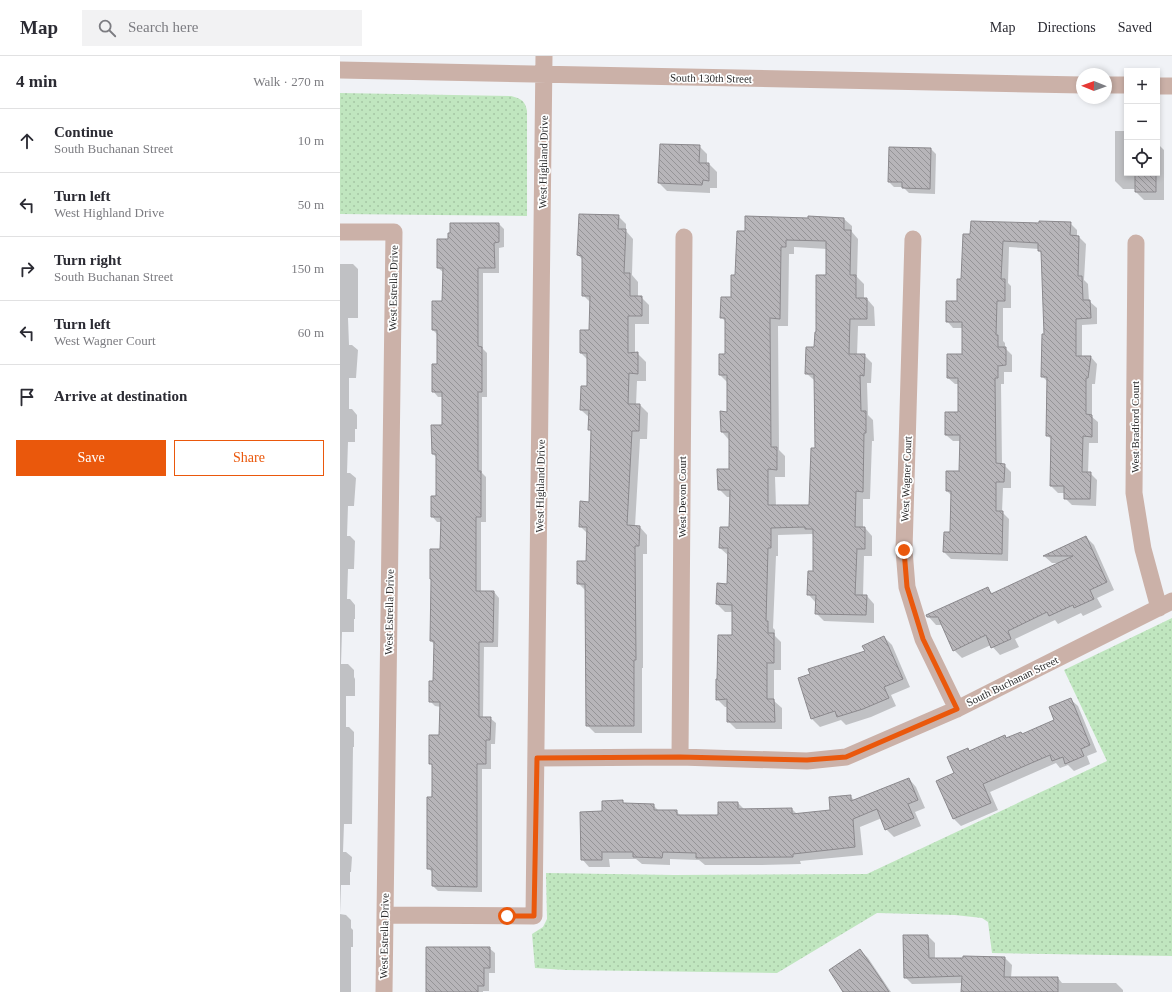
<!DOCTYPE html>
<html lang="en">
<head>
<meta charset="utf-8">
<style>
	body { margin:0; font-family:"Times New Roman",serif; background:#f2f2f3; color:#2b2b33 }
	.controls { position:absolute; right:12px; top:12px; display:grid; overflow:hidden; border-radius:0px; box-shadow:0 2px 6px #0003 }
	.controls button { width:36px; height:36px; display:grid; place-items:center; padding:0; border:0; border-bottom:1px solid #e1e1e2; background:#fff; color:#2b2b33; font:20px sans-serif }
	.compass { position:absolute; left:736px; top:12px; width:36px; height:36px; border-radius:50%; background:#fff; box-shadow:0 2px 6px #0003; rotate:271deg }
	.stop { position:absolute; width:12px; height:12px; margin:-9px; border:3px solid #ea580c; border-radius:50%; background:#fff }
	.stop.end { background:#ea580c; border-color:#fff; box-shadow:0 1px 4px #0008 }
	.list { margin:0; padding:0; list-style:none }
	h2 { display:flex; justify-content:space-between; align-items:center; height:52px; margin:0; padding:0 16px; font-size:17px }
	h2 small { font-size:13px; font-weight:400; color:#7c7c81 }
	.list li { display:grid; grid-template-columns:26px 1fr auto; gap:12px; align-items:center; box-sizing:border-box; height:64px; padding:0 16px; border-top:1px solid #e1e1e2 }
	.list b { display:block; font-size:15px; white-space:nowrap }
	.list p { margin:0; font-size:13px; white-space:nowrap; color:#7c7c81 }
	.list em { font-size:13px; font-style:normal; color:#7c7c81 }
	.actions { display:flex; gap:8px; padding:12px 16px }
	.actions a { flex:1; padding:9px 0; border:1px solid #ea580c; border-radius:0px; text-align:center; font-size:14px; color:#ea580c }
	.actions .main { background:#ea580c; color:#fff }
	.icon { flex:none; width:22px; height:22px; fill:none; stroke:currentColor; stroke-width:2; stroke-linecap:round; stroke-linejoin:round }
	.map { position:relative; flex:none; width:832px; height:936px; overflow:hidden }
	header { display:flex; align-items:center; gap:24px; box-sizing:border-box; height:56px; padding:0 20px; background:#fff; border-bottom:1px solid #e1e1e2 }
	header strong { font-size:19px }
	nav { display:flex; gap:22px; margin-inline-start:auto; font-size:14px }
	.search { width:280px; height:36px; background:#f2f2f3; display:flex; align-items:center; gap:10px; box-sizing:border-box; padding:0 14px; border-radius:0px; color:#7c7c81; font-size:15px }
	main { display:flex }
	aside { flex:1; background:#fff }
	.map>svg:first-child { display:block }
	.green { fill:url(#green-dots) }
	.shadow { fill:#0003; fill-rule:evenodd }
	.building { fill:url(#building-back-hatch); stroke:#8b898d; fill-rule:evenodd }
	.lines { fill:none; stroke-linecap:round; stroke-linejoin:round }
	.minor { stroke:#cbb1a8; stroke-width:17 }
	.route { stroke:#ea580c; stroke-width:5 }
	.labels { text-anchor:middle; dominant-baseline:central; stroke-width:3.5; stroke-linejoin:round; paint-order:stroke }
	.street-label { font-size:11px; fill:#2c2d2e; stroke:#fff }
</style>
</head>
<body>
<header>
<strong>Map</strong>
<div class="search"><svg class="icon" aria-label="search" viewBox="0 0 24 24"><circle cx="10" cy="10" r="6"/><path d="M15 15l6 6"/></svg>Search here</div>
<nav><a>Map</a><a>Directions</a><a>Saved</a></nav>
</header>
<main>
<aside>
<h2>4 min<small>Walk · 270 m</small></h2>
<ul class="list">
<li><svg class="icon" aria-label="ahead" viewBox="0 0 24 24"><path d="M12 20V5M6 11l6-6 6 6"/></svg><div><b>Continue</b><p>South Buchanan Street</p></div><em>10 m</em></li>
<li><svg class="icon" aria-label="left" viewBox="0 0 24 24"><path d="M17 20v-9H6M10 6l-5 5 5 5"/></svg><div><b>Turn left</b><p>West Highland Drive</p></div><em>50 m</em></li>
<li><svg class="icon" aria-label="right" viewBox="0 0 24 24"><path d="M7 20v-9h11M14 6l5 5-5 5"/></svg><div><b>Turn right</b><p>South Buchanan Street</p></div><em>150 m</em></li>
<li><svg class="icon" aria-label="left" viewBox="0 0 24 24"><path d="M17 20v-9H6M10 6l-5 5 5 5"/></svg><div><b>Turn left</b><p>West Wagner Court</p></div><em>60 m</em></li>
<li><svg class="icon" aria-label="arrive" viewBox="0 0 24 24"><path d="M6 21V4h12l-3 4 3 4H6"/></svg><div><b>Arrive at destination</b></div></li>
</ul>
<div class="actions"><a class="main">Save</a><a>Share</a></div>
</aside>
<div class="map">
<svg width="832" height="936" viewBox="0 0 832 936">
	<defs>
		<pattern id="green-dots" width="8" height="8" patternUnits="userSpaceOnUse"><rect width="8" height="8" fill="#c0e6bf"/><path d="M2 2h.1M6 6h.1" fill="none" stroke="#a5c6a4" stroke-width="1.8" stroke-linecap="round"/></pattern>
		<pattern id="building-back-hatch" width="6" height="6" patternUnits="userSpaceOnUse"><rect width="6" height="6" fill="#b7b5b9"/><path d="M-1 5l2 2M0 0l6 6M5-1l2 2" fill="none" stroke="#959497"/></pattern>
	</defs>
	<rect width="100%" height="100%" fill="#f0f2f6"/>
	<path class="green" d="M 0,37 L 171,40 C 181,43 185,44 187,55 L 187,160 L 0,158 Z
		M 832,562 L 832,900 L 652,897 L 648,866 L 642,862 L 615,859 L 537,857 L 437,917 L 226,914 L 195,912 L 192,878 L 203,871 L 207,863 L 206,817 L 334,819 L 527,818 L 767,705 L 724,614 Z"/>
	<path class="shadow" d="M 775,75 L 787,75 L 787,117 L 817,117 L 817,87 L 824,94 L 824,144 L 804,144 L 796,136 L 796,133 L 783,133 L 775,125 Z
		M 359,90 L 367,98 L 367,108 L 369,108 L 377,116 L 377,132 L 370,132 L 370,137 L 327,135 L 319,127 Z
		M 591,93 L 596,98 L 595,138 L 569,137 L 563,131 L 554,131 L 549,126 Z
		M 278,160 L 286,168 L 286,175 L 293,183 L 292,219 L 298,226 L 298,241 L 301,241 L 309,249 L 309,268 L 295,268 L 295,298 L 298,298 L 306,306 L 306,325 L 297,325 L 296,349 L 300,349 L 308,357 L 307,383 L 300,383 L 295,470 L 299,470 L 307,479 L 307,498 L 303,498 L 303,612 L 302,612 L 302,677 L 255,677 L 247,669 L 246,535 L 238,527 L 247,506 L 248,478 L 240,470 L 249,447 L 252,377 L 249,373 L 250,362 L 241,354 L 248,332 L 248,304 L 241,297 L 250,275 L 251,247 L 243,239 L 243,204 L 238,199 Z
		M 504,163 L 512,170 L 512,176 L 518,183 L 517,221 L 524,228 L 524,243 L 527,243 L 534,251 L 535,270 L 518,270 L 517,299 L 524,299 L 532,307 L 531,327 L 527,327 L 528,359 L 533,364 L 534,385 L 532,385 L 530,443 L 523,443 L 523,472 L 525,472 L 532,480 L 532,500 L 524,500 L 523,540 L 527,540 L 534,548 L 534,567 L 484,565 L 476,557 L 476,547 L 468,538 L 474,516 L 474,481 L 472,478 L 438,479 L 438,500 L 436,500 L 433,572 L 435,574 L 435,580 L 441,586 L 441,614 L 434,614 L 434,645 L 442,652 L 442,673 L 396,673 L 388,665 L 388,651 L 385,651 L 377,643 L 378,624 L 393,580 L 393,556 L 385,556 L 377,548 L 388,529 L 389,500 L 380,492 L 390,472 L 391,441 L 387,441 L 379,433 L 390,414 L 389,384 L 382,376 L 381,356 L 388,357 L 388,327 L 380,319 L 386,299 L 386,266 L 381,261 L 392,242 L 406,176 ZM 454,191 L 487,193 L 487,220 L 475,292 L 466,317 L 475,325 L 476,393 L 470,450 L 436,450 L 435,421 L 445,421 L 445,400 L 439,394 L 438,270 L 448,270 L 449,198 L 454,198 Z
		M 730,167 L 737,174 L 737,181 L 739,181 L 746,188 L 744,224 L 748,228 L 749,245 L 757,252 L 757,268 L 742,269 L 742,301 L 751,301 L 757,308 L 755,328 L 752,328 L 752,361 L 758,366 L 758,387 L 749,387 L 748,417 L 750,417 L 757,424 L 756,450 L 732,449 L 725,442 L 725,437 L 718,437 L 711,430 L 712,384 L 707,379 L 708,326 L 702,320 L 705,279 L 702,198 L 699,195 L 699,193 L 669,191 L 668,227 L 671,230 L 671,252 L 663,252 L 663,285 L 665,287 L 665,292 L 672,299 L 672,316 L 664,316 L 664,328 L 661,328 L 662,409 L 664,409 L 671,416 L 671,432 L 663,432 L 662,456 L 669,463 L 668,505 L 611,503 L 604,496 L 611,477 L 612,440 L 607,435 L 620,416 L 621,385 L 613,385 L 606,379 L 619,357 L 619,328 L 615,328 L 608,322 L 623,299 L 623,272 L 613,272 L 607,265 L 618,246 L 622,224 L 624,179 L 700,168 Z
		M 159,168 L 164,173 L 164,191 L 159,192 L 159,217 L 143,217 L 143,293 L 147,297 L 147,341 L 142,341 L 142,417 L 146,421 L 146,466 L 141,466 L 141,536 L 154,536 L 159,542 L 158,591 L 144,591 L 143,662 L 150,662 L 156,667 L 155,688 L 151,688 L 151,713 L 142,713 L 142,836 L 98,835 L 93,830 L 93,817 L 88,812 L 93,711 L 90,707 L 100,680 L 101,651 L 95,650 L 90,645 L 94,626 L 95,589 L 91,585 L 101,494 L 102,466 L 97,466 L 92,460 L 97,441 L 97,402 L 93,398 L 103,370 L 103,341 L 98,341 L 93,335 L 98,309 L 98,279 L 93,274 L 103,246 L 104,217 L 98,212 L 108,184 Z
		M 0,208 L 13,208 L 18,213 L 18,262 L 8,262 L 9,289 L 12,289 L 18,294 L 16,322 L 9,322 L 9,353 L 12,353 L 17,359 L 17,373 L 15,373 L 15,386 L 8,386 L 7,417 L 10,417 L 16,422 L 14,450 L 8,450 L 7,480 L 10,480 L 15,485 L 14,513 L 8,513 L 7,543 L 10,543 L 15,549 L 15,563 L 14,563 L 14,576 L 2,576 L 1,608 L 8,608 L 14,614 L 14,621 L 15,623 L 15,640 L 6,640 L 6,671 L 9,671 L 14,676 L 14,691 L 13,691 L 12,768 L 4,768 L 3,796 L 6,796 L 12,801 L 11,816 L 10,816 L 10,829 L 1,829 L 0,858 L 6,859 L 11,864 L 11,872 L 13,874 L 13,891 L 11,891 L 11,936 L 0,936 Z
		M 746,481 L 754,489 L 774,534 L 757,542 L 762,551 L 743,560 L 741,557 L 718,568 L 715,564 L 675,583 L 679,591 L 660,599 L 651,589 L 622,602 L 614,594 L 603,569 L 596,569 L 588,560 L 647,532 L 653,538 L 720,507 L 712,507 L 704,500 Z
		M 544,581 L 552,589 L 570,631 L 551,639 L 556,650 L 531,661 L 506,669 L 501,664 L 480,671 L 472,663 Z
		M 730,643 L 738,650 L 757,696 L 747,700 L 750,708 L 734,715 L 728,709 L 720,712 L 716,707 L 650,736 L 658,754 L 621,770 L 614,763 L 598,725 L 616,717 L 630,696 L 664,680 L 667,683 L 682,679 L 716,665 Z
		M 569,723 L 576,731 L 585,752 L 575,756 L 581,770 L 554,781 L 546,773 L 542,762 L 520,771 L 523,799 L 460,805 L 461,808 L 419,809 L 365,809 L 359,804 L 330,803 L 330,809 L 302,808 L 296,803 L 269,803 L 270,811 L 249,811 L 242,803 L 263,756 L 282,745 L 285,748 L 313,749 L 319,755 L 336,755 L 341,760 L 379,760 L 398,747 L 405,754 L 452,753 L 457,758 L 492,755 L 510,740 L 514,744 Z
		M 588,880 L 595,887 L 595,903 L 665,902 L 672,909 L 671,922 L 718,922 L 722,927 L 776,927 L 783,934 L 783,936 L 622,936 L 623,927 L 572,928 L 565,921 Z
		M 149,892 L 155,897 L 155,917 L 149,917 L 149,935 L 143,935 L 143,936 L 87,936 Z
		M 520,894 L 528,902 L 551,936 L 504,936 Z"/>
	<path class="building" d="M 320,88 L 360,89 L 359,107 L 369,107 L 369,125 L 363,124 L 362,129 L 318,127 Z
		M 549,91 L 591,92 L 590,133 L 562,132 L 562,126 L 548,126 Z
		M 795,117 L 816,117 L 816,136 L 795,136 Z
		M 239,158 L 279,159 L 278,173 L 286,173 L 284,217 L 290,217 L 290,240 L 302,240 L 302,260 L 288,260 L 288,297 L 298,296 L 298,318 L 289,317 L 288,348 L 300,348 L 299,375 L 292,375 L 287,469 L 300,470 L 299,490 L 295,490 L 296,604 L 294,604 L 294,670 L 246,670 L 245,528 L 237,528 L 237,505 L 246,505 L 247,471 L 239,471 L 240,445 L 249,446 L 251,374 L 248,374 L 249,354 L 240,354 L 241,330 L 247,330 L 247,297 L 240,297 L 240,274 L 249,274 L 250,240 L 242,240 L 242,200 L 237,199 Z
		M 405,160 L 468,162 L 468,160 L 504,162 L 504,174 L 511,174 L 510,219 L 516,219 L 516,242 L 527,242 L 527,263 L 510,263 L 509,298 L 525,298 L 524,320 L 520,319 L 521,355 L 526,355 L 526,377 L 524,377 L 523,436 L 516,435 L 515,471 L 525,471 L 525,493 L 517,493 L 515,539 L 527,539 L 526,559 L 475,558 L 476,539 L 467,539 L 468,515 L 473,515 L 473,473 L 465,473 L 465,471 L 431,472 L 431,492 L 428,492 L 426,565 L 428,565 L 428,577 L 434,577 L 434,607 L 427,607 L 427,643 L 434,643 L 435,666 L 387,666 L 387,643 L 376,644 L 376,623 L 377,623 L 378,579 L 392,579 L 392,549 L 376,548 L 377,527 L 387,528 L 388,492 L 379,492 L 380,471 L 389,471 L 390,434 L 378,434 L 377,413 L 389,413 L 389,376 L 381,376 L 380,355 L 387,356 L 387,319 L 379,319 L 379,298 L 385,298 L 385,262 L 380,262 L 381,241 L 391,241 L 391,219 L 395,219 L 397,175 L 405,175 ZM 446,184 L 486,185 L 486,219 L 476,219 L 476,276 L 475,276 L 474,291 L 466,291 L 465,318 L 474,318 L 475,392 L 471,392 L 469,449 L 428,449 L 428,413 L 437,414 L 437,391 L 431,391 L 430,262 L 440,263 L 441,191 L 446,191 Z
		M 631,165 L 699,167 L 699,165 L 731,166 L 730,179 L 739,180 L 738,220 L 742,220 L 743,244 L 750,244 L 751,262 L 736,263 L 736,300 L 751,300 L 748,322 L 746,322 L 746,358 L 752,359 L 752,381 L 743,380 L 742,416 L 751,416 L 750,443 L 724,443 L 724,430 L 710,430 L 711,380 L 706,380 L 707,321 L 701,321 L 702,278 L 704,278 L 701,195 L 698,195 L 698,187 L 663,185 L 661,223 L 665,223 L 665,245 L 657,245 L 656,279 L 658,279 L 658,291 L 666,291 L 666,309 L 658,310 L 658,322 L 655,322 L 656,407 L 665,408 L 664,426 L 656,426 L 656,455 L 663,455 L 662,498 L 603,496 L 604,476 L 610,476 L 611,435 L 606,435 L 606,415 L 619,415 L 620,379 L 605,379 L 605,356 L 618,356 L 618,322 L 607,322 L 607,298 L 622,298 L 622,266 L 606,266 L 606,245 L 617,245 L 617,223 L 621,223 L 623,178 L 630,178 Z
		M 110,167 L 159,167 L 159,186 L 154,187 L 155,212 L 138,212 L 138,290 L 142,291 L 142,336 L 138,336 L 138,415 L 141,415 L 141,461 L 136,461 L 136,535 L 154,535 L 153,586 L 139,586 L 139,661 L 151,661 L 150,684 L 146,684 L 146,708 L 137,708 L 137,831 L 92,830 L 92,813 L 87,813 L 87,741 L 92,741 L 92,708 L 89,708 L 89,679 L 99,679 L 100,646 L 89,646 L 89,625 L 93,625 L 94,585 L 90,585 L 91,523 L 90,523 L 90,493 L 100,493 L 101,461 L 91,461 L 91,440 L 96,440 L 96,398 L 92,398 L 91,369 L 102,369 L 102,336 L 92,336 L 92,308 L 97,308 L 97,274 L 92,274 L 92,245 L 102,245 L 103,212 L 97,212 L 97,183 L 108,183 L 108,177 L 110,177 Z
		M 746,480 L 767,526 L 750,534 L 754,543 L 734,552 L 733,549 L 709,560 L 707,556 L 668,575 L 671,583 L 651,592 L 646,579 L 613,595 L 598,561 L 587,561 L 586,559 L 648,531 L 651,538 L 733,500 L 703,500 Z
		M 544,580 L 563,623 L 544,631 L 549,642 L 523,653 L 497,661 L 495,655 L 471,663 L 458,622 L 470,618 L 468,613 L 525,595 L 522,590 Z
		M 731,642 L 750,689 L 741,693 L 744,700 L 725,708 L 723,701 L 712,705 L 710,699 L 643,728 L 651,747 L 613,763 L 596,725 L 614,717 L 607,701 L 628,692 L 629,695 L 665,679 L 666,682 L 681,676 L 682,678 L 714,664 L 709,651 Z
		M 569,722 L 578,744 L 568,748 L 574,762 L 545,774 L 537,753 L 513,763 L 515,791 L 453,798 L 453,801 L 356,802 L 356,797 L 323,796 L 322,802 L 293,801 L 293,796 L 262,796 L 262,804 L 241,804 L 240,756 L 262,755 L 262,745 L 283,744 L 283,747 L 314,748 L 314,754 L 337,754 L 337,759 L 378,759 L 378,746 L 398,746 L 398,753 L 452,752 L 452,758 L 490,754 L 489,741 L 511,739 L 511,745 Z
		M 563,879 L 588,879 L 589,902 L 623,902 L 623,900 L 665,901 L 664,921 L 718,921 L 718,936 L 621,936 L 622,920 L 564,922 Z
		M 86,891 L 150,891 L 150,912 L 144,912 L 144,930 L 138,930 L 138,936 L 86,936 Z
		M 520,893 L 540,922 L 549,936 L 503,936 L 489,914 Z"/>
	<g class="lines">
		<path class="minor" d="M 0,14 L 742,29
			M 766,29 L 787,29
			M 817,30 L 832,30
			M 0,176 L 54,176 L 44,936
			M 573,183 L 564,494 L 567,531 L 583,583 L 617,653
			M 796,187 L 794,437 L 803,493 L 819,552
			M 340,701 L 344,181
			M 197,702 L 340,701 L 467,705 L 506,701 L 617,653 L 832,545
			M 45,859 L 194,860 L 204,0"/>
	</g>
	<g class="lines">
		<path class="route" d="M 167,860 L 194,860 L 197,702 L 340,701 L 467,704 L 506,701 L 617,653 L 583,583 L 567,531 L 564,494"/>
	</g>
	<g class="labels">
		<g class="street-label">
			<text transform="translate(371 22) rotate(1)">South 130th Street</text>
			<text transform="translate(203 106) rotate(-89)">West Highland Drive</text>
			<text transform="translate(53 232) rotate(-89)">West Estrella Drive</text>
			<text transform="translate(795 371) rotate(-90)">West Bradford Court</text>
			<text transform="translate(566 423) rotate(-88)">West Wagner Court</text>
			<text transform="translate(200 430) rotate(-89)">West Highland Drive</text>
			<text transform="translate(342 441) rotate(-90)">West Devon Court</text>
			<text transform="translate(49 556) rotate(-89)">West Estrella Drive</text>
			<text transform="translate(672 625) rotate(-26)">South Buchanan Street</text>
			<text transform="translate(44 880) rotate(-89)">West Estrella Drive</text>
		</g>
	</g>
</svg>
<div class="controls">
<button>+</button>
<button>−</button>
<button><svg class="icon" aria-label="locate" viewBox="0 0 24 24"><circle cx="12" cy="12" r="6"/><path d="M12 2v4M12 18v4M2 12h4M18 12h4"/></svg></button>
</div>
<svg class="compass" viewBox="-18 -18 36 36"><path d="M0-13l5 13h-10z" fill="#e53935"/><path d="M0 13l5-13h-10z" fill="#7c7c81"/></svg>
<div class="stop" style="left:167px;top:860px"></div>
<div class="stop end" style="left:564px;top:494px"></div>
</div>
</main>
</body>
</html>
